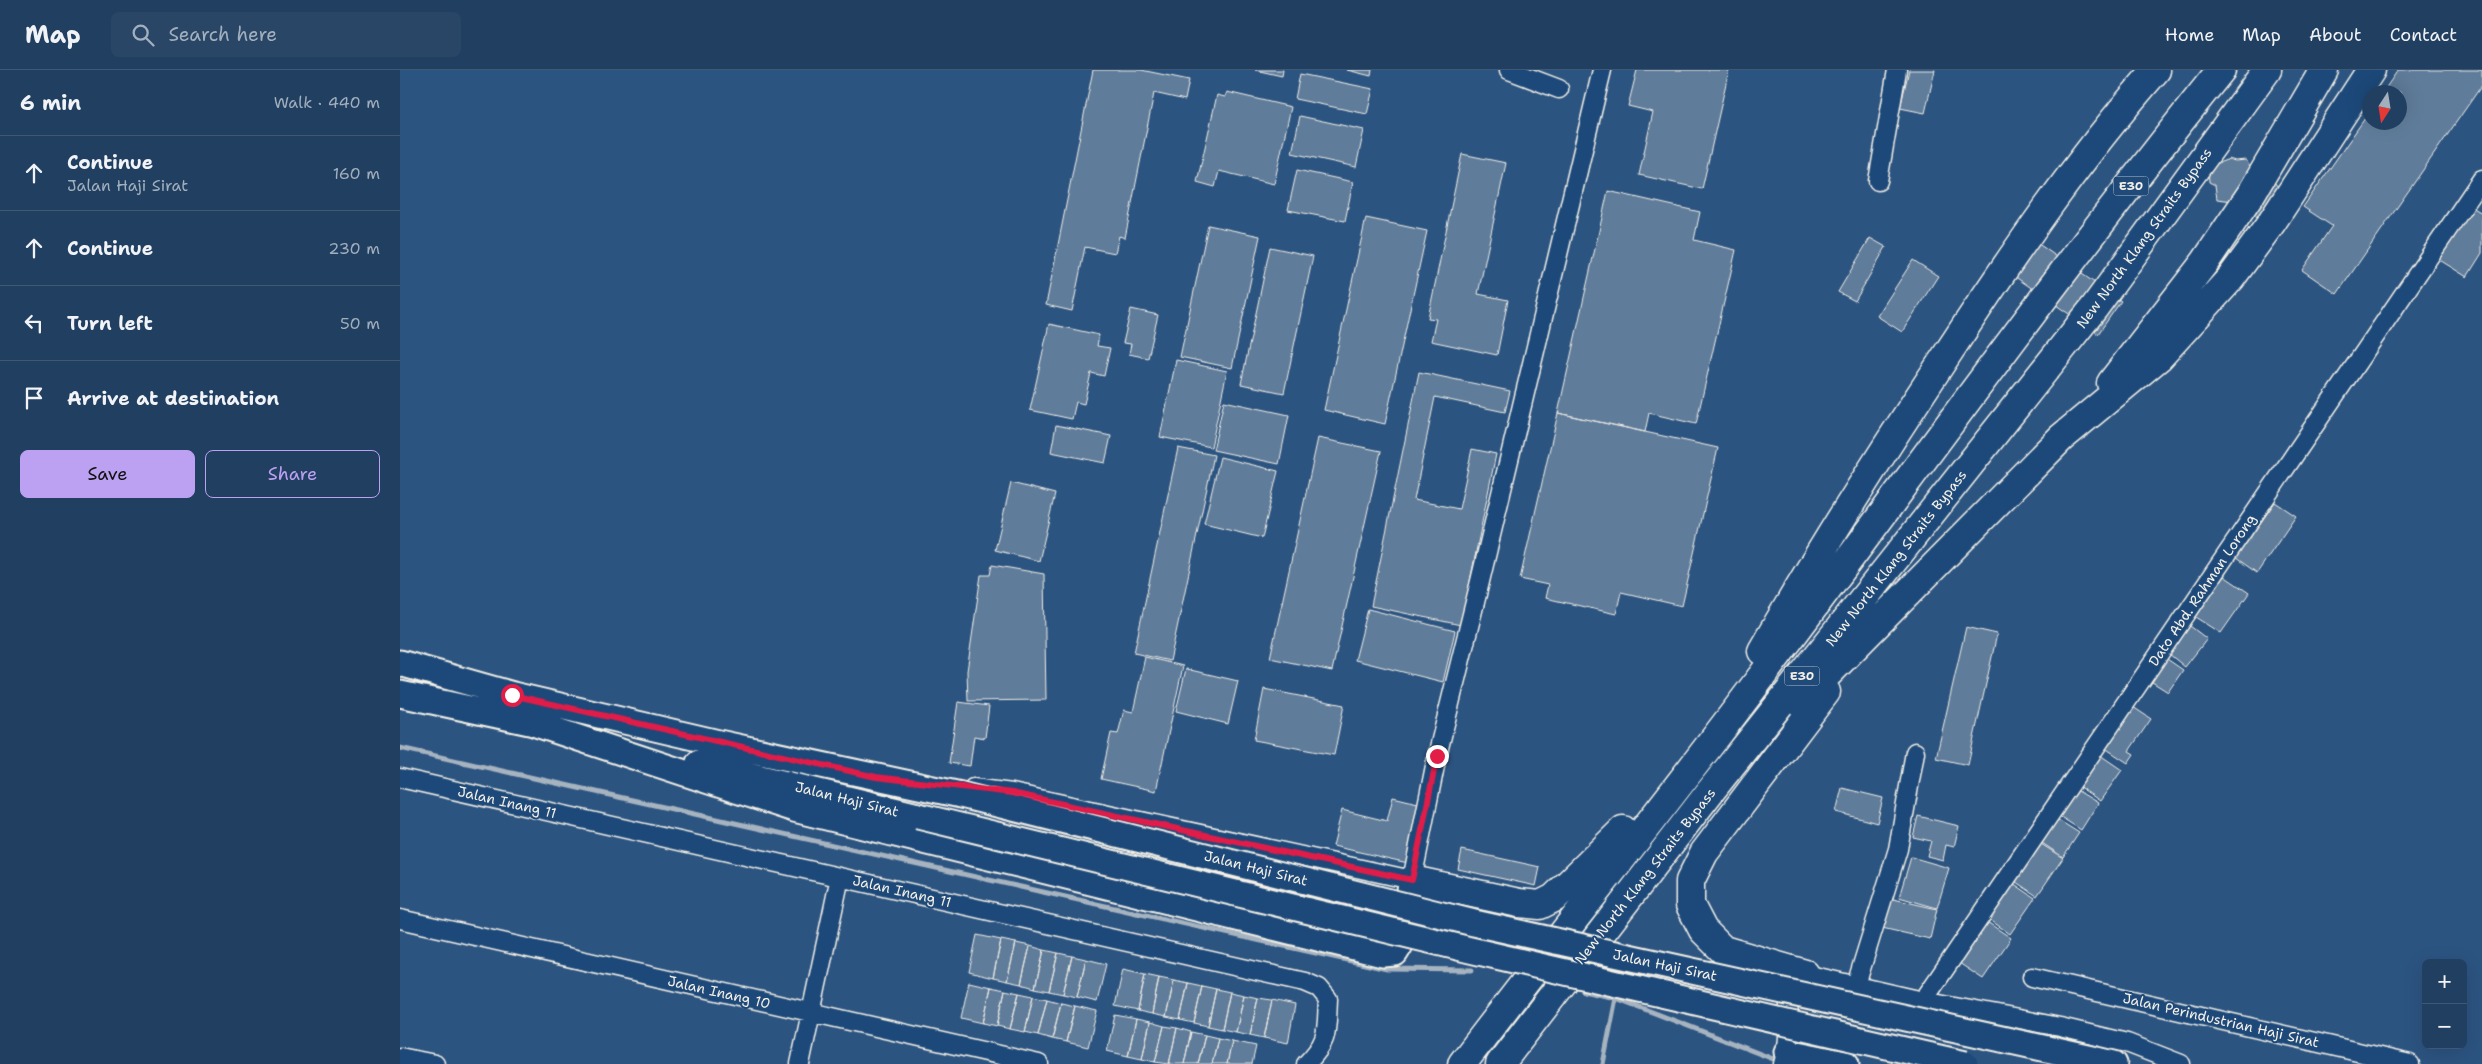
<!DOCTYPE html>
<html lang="en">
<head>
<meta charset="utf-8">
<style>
	body { margin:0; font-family:"Shantell Sans",sans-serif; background:#294667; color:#f1f3f6 }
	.controls { position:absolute; right:15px; bottom:15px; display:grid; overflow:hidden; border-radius:8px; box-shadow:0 5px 20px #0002 }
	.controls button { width:45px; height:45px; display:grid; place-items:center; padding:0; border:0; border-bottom:1px solid #3e5876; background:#213f61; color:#f1f3f6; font:25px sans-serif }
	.compass { position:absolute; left:1962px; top:15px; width:45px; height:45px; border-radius:50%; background:#213f61; box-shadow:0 5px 20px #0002; rotate:192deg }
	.stop { position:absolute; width:15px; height:15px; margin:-11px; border:4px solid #e11d48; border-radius:50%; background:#fff }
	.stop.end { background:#e11d48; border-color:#fff; box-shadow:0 1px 5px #0008 }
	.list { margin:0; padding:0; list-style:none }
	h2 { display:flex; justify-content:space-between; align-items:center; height:65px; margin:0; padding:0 20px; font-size:21px }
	h2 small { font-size:16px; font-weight:400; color:#a2afbd }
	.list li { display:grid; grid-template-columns:32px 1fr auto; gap:15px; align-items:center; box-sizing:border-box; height:75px; padding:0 20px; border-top:1px solid #3e5876 }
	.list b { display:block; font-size:19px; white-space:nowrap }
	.list p { margin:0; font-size:16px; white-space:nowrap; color:#a2afbd }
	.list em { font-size:16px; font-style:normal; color:#a2afbd }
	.actions { display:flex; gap:10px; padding:15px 20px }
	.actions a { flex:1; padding:11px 0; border:1px solid #bca0f2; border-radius:8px; text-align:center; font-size:18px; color:#bca0f2 }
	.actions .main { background:#bca0f2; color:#111 }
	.icon { flex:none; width:28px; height:28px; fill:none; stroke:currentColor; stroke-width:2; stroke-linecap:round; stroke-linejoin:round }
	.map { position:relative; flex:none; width:2082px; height:994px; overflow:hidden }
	header { display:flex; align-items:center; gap:30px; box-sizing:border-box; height:70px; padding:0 25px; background:#213f61; border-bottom:1px solid #3e5876 }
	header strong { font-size:24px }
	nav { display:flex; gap:28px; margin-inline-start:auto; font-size:18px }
	.search { width:350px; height:45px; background:#294667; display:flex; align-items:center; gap:12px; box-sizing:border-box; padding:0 18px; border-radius:8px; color:#a2afbd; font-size:19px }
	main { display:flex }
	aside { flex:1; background:#213f61 }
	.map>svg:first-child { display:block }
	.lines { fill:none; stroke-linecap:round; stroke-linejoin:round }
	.stream { stroke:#a7b4c0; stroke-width:5 }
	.building { fill:#5e7b9a; stroke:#f4f1e8 }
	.minor-casing { stroke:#f4f1e8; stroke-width:21 }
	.secondary-casing { stroke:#f4f1e8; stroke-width:29 }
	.motorway-casing { stroke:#f4f1e8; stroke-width:31 }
	.minor { stroke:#1f4a7a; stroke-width:18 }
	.secondary { stroke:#1f4a7a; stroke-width:25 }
	.motorway { stroke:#1f4a7a; stroke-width:28 }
	.secondary-bridge-casing { stroke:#f4f1e8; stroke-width:29; stroke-linecap:butt }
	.secondary-bridge { stroke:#1f4a7a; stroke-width:25 }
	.route { stroke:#e11d48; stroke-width:6 }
	.labels { text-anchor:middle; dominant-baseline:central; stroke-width:4; stroke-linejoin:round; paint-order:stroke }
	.shield { fill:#1f4a7a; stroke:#b4bfc7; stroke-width:1 }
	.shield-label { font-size:12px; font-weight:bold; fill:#f4f1e8 }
	.street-label { font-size:14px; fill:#f4f1e8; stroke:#1f4a7a }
</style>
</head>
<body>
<header>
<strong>Map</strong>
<div class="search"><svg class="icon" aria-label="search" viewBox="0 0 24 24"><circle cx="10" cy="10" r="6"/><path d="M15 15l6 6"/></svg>Search here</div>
<nav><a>Home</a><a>Map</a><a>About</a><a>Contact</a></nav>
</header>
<main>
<aside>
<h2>6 min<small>Walk · 440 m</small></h2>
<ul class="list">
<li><svg class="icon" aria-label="ahead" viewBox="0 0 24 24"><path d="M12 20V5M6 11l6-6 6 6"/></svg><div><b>Continue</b><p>Jalan Haji Sirat</p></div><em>160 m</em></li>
<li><svg class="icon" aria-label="ahead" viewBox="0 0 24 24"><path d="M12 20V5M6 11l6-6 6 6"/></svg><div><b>Continue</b></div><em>230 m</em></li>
<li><svg class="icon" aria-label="left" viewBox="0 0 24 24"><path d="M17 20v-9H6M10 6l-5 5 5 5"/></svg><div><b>Turn left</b></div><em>50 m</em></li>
<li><svg class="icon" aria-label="arrive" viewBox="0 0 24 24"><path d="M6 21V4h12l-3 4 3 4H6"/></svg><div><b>Arrive at destination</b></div></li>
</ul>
<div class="actions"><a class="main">Save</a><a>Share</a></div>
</aside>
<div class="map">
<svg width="2082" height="994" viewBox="0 0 2082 994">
	<rect width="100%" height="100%" fill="#2c5481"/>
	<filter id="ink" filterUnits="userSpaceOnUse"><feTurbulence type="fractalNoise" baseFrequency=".02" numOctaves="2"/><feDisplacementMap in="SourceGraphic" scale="10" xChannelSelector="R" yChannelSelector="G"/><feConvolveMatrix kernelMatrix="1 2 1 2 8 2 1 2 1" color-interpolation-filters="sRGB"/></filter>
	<g filter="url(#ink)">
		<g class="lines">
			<path class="stream" d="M 0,678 L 987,899 L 1072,900
				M 1183,921 L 1216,928
				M 1203,994 L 1216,928 L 1381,992"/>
		</g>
		<path class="building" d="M 693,0 L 741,0 L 789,10 L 785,30 L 754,23 L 725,168 L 719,166 L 715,183 L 685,177 L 672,241 L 646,235 Z
			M 855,0 L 883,0 L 882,6 Z
			M 947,0 L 972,0 L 971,6 Z
			M 1237,0 L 1329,0 L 1302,119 L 1239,105 L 1253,42 L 1228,36 Z
			M 1509,0 L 1535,0 L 1525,43 L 1500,38 Z
			M 1998,0 L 2082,0 L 2082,15 L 1937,224 L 1902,200 L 1932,156 L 1903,137 L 1970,41 L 1970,52 L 2000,52 L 2000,22 L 1983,22 Z
			M 900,4 L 973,19 L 967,44 L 895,29 Z
			M 827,22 L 891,37 L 874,114 L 819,101 L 815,117 L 797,112 L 817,25 L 825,27 Z
			M 900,46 L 964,60 L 956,97 L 892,83 Z
			M 1062,84 L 1106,93 L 1078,224 L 1108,230 L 1097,285 L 1031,271 L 1036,249 L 1028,248 Z
			M 1829,89 L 1835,91 L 1846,90 L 1854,104 L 1867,104 L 1879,118 L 1860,147 L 1843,145 L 1833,131 L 1817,129 L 1815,115 L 1809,112 L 1808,97 Z
			M 897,100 L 953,112 L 945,151 L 888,140 Z
			M 1208,121 L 1300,142 L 1294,170 L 1336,180 L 1296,354 L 1249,343 L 1245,362 L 1158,343 Z
			M 2072,137 L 2082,143 L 2082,183 L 2067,207 L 2038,189 Z
			M 966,148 L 1027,161 L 985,354 L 924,340 Z
			M 808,155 L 860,166 L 832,298 L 780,287 Z
			M 1470,168 L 1486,177 L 1455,231 L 1438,222 Z
			M 1637,173 L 1721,231 L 1698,264 L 1614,206 Z
			M 870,177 L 913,186 L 884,323 L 841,314 Z
			M 1513,190 L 1538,206 L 1502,262 L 1477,246 Z
			M 731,239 L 758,245 L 748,288 L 729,284 L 731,274 L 723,273 Z
			M 649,254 L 699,265 L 697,276 L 710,278 L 704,306 L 691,303 L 684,334 L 676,332 L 672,349 L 630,340 Z
			M 776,290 L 827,301 L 811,377 L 760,367 Z
			M 1019,302 L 1110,321 L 1105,342 L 1035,327 L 1014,430 L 1059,439 L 1072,379 L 1096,384 L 1061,555 L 971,536 Z
			M 824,331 L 889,345 L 879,394 L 813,380 Z
			M 1158,343 L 1318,378 L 1282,536 L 1221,522 L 1216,544 L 1145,528 L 1148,515 L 1120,509 Z
			M 656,355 L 711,366 L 705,393 L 651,382 Z
			M 918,368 L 981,381 L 932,601 L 870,588 Z
			M 778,378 L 814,385 L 770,591 L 734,583 Z
			M 820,387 L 878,401 L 862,468 L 804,454 Z
			M 611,413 L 655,424 L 639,491 L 595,480 Z
			M 1875,432 L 1896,446 L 1857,503 L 1836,488 Z
			M 592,495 L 644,504 L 646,630 L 568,631 L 567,601 L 581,505 L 590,505 Z
			M 1824,506 L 1849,523 L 1821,563 L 1796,547 Z
			M 968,539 L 1055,561 L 1043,612 L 955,590 Z
			M 1790,556 L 1807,569 L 1785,597 L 1769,584 Z
			M 1566,557 L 1597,564 L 1568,695 L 1536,688 Z
			M 745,587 L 783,596 L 756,721 L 701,709 L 711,663 L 718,664 L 724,640 L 733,642 Z
			M 1764,587 L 1783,600 L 1768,622 L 1749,610 Z
			M 786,599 L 838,611 L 828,654 L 776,641 Z
			M 864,619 L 944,635 L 934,685 L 854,670 Z
			M 558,632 L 589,636 L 585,668 L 574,666 L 570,696 L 549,693 Z
			M 1733,637 L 1751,649 L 1729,681 L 1734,684 L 1728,693 L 1705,678 Z
			M 1700,685 L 1722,700 L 1700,731 L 1678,716 Z
			M 1442,718 L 1483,728 L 1477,753 L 1436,742 Z
			M 1673,718 L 1698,733 L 1681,760 L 1656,744 Z
			M 993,727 L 1022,734 L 1008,793 L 933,776 L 942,740 L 987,751 Z
			M 1518,746 L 1559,756 L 1554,777 L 1546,775 L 1543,790 L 1527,786 L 1531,771 L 1513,767 Z
			M 1652,746 L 1679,763 L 1663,787 L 1636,769 Z
			M 1638,772 L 1663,788 L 1637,826 L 1613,810 Z
			M 1062,780 L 1140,797 L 1136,816 L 1058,799 Z
			M 1511,787 L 1549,798 L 1537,838 L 1499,827 Z
			M 1610,811 L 1635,828 L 1610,864 L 1586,847 Z
			M 1489,828 L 1537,839 L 1530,869 L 1482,858 Z
			M 1584,850 L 1611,868 L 1583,909 L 1556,891 Z
			M 577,865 L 601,870 L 593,908 L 569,902 Z
			M 601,870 L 616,873 L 607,911 L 593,908 Z
			M 616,873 L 630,876 L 621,914 L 607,911 Z
			M 630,876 L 644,880 L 635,918 L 621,914 Z
			M 644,880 L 658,883 L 649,921 L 635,918 Z
			M 658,883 L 672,886 L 663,924 L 649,921 Z
			M 672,886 L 686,889 L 677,927 L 663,924 Z
			M 686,889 L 706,894 L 697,932 L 677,927 Z
			M 723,899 L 745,904 L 738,941 L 715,936 Z
			M 745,904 L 759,907 L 752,944 L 738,941 Z
			M 759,907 L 774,910 L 766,947 L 752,944 Z
			M 774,910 L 788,913 L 780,950 L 766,947 Z
			M 569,912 L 591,917 L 583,953 L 561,948 Z
			M 788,913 L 802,916 L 794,953 L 780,950 Z
			M 802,916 L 816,919 L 808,956 L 794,953 Z
			M 591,917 L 605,920 L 597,956 L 583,953 Z
			M 816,919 L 830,922 L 822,959 L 808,956 Z
			M 605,920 L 619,923 L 610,959 L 597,956 Z
			M 830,922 L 844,925 L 836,962 L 822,959 Z
			M 619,923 L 633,926 L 625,962 L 610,959 Z
			M 844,925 L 858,928 L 850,965 L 836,962 Z
			M 633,926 L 647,929 L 638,965 L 625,962 Z
			M 858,928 L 872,930 L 864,968 L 850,965 Z
			M 647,929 L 661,933 L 652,969 L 638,965 Z
			M 872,930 L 895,935 L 888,973 L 864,968 Z
			M 661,933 L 675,936 L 666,972 L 652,969 Z
			M 675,936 L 697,941 L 688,977 L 666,972 Z
			M 715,945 L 736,949 L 728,986 L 707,981 Z
			M 736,949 L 750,952 L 742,989 L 728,986 Z
			M 750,952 L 764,956 L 755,992 L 742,989 Z
			M 764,956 L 777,958 L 769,994 L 755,992 Z
			M 777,958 L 791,962 L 784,994 L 769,994 Z
			M 791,962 L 805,965 L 798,994 L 784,994 Z
			M 805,965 L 818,968 L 812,994 L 798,994 Z
			M 818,968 L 832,971 L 827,994 L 812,994 Z
			M 832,971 L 856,976 L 852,994 L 827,994 Z"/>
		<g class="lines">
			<defs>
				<path id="minor" d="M 1109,0 L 1159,19
					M 1478,111 L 1497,0
					M 0,708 L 905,912 L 919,918 L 928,929 C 926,961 930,970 906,994
					M 573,718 L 612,723 L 1012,810 L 1037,686 L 1077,524 L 1202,0
					M 0,849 L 639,994
					M 1632,907 L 2010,994
					M 1456,915 L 1498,779 L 1515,682
					M 1523,931 L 2082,109
					M 0,987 L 35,994
					M 400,994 L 440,807
					M 1383,994 C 1384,989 1387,984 1387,979 C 1391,949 1381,928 1405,904 L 1523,931 L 1660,957 L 1727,973 L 1781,994"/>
				<path id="secondary" d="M 0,593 L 113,625 L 319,673 L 561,725
					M 0,624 L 148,656
					M 133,653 L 394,739 L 983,884 L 995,883 L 1000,875 L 1011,815
					M 299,693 L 518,746
					M 1387,982 L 1446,994
					M 1697,990 L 1714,994"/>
				<path id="motorway" d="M 1711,313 L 1805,192 L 1851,124 L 1924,0
					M 1362,581 C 1420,480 1482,382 1546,286 C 1611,187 1678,89 1756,0
					M 1400,632 L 1661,368 L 1759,287 L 1831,208 L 1872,152 L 1971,0
					M 1012,810 L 1119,833 L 1140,835 L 1154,828 L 1223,760
					M 1405,904 L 1323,880 L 1303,860 L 1290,835 L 1290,811 L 1304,783 L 1426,622
					M 1062,994 C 1161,864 1264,737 1362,606 C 1514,404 1662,197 1821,0
					M 1100,994 L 1309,723 L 1694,238 L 1867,0"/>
			</defs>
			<use href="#minor" class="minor-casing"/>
			<use href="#secondary" class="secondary-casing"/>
			<use href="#motorway" class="motorway-casing"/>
			<use href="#minor" class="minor"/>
			<use href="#secondary" class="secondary"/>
			<use href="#motorway" class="motorway"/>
			<defs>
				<path id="secondary-bridge" d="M 561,725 L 1074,853 L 1697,990
					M 518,746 L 1070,880 L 1565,994"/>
			</defs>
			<use href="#secondary-bridge" class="secondary-bridge-casing"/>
			<use href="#secondary-bridge" class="secondary-bridge"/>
		</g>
	</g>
	<g class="lines" filter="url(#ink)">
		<path class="route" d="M 112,625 L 476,707 L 612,723 L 1012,810 L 1037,686"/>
	</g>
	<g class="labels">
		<g class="shield">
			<rect x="1713.5" y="106.5" width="35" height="19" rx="4"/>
			<rect x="1384.5" y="596.5" width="35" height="19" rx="4"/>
		</g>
		<g class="shield-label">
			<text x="1731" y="116">E30</text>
			<text x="1402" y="606">E30</text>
		</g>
		<g class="street-label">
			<text transform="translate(1744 168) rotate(-54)">New North Klang Straits Bypass</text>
			<text transform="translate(1496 488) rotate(-52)">New North Klang Straits Bypass</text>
			<text transform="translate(1802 520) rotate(-56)">Dato Abd. Rahman Lorong</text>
			<text transform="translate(447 729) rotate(14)">Jalan Haji Sirat</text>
			<text transform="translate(107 732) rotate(13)">Jalan Inang 11</text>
			<text transform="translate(856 798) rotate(14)">Jalan Haji Sirat</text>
			<text transform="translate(1245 806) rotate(-52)">New North Klang Straits Bypass</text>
			<text transform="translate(502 821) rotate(13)">Jalan Inang 11</text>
			<text transform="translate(1265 895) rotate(12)">Jalan Haji Sirat</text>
			<text transform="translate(319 922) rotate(13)">Jalan Inang 10</text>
			<text transform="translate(1821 950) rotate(13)">Jalan Perindustrian Haji Sirat</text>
		</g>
	</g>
</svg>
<div class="controls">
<button>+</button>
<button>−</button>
</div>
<svg class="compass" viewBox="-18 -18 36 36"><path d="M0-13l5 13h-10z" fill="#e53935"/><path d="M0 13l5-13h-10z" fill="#a2afbd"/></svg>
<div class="stop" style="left:112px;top:625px"></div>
<div class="stop end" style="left:1037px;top:686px"></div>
</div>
</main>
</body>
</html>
